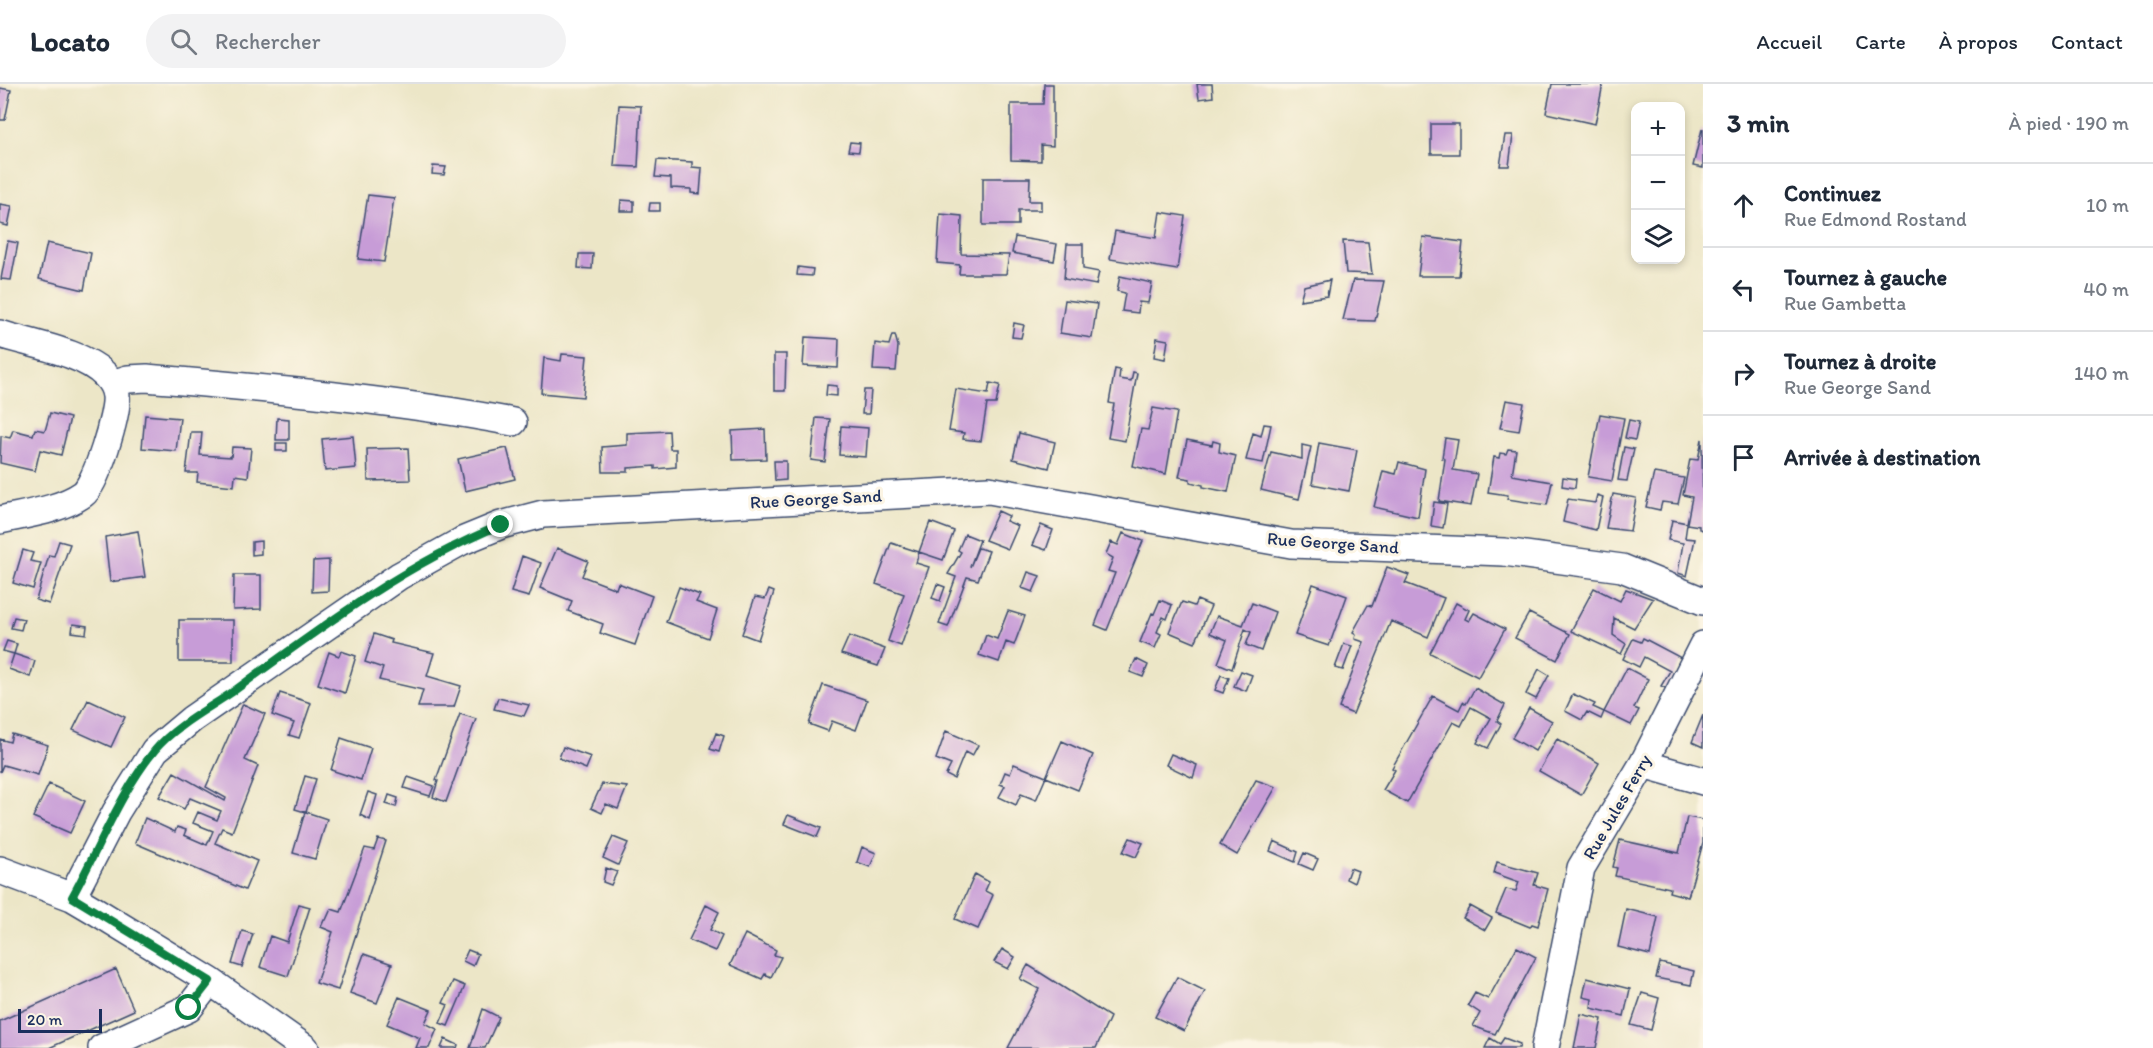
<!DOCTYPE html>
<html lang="fr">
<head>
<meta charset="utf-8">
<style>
	body { margin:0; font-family:Itim,sans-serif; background:#f2f2f3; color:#1f2937 }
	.controls { position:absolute; right:18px; top:18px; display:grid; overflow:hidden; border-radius:12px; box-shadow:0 3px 9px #0003 }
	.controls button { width:54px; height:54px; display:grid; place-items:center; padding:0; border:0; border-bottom:2px solid #e0e1e3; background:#fff; color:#1f2937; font:30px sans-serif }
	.scale { position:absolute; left:18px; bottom:15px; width:84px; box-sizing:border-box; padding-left:6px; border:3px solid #1b2f5e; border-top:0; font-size:16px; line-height:21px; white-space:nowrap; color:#1b2f5e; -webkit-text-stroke:4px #fcf5e5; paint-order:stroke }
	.stop { position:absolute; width:18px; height:18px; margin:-14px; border:4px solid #0b8043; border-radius:50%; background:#fff }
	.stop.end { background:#0b8043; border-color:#fff; box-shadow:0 2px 6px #0008 }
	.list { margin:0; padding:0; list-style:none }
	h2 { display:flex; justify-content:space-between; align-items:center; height:78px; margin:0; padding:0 24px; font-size:26px }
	h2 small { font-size:20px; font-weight:400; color:#747a83 }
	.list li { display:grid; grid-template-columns:39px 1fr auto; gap:18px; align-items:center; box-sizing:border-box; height:84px; padding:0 24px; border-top:2px solid #e0e1e3 }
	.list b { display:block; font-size:22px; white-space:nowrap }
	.list p { margin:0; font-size:20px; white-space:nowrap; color:#747a83 }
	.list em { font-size:20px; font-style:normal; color:#747a83 }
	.icon { flex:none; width:33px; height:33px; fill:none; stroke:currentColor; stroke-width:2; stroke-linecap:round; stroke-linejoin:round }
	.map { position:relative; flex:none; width:1703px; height:964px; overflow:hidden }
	header { display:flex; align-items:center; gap:36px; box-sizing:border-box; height:84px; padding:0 30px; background:#fff; border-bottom:2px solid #e0e1e3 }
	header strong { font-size:28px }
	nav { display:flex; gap:33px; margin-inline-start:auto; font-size:21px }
	.search { width:420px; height:54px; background:#f2f2f3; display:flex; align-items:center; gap:15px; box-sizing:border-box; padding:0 21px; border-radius:33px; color:#747a83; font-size:22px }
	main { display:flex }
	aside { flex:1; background:#fff }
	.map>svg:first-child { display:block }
	.building { fill:#c79cd7 }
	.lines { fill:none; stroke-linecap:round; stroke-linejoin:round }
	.minor-casing { stroke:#3a4a6e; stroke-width:30 }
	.minor { stroke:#fff; stroke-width:27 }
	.route { stroke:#0b8043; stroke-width:8 }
	.labels { text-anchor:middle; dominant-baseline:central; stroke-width:6; stroke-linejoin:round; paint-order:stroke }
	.street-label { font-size:18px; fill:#1b2f5e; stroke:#fcf5e5 }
</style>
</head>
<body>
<header>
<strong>Locato</strong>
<div class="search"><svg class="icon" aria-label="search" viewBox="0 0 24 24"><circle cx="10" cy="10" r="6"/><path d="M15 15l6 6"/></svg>Rechercher</div>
<nav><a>Accueil</a><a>Carte</a><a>À propos</a><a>Contact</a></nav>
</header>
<main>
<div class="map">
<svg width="1703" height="964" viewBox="0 0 1703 964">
	<rect width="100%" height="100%" fill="#fcf5e5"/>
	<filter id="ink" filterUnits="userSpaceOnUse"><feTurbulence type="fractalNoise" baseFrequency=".0167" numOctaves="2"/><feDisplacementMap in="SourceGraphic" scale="12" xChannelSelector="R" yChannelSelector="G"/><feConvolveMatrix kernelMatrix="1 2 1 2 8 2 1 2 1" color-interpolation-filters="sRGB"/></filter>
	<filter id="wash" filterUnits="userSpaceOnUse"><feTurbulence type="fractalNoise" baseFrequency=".008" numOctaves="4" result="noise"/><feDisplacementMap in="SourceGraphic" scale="24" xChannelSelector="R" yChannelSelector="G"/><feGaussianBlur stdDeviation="1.35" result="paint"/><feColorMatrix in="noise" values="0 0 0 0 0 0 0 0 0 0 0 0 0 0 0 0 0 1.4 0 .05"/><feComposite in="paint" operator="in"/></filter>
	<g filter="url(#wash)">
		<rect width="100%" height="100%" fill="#ece6c7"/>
		<g id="blocks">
			<path class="building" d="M 1044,0 L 1053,0 L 1053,62 L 1041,61 L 1041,77 L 1011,76 L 1011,20 L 1043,20 Z
				M 1197,0 L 1212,0 L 1213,13 L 1199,15 Z
				M 1552,0 L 1603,0 L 1595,40 L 1546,29 Z
				M 0,4 L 11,6 L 5,36 L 0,36 Z
				M 619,21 L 641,22 L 638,83 L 614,82 Z
				M 1431,40 L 1459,40 L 1459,70 L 1431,70 Z
				M 1702,45 L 1703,45 L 1703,84 L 1693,82 Z
				M 1505,51 L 1513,51 L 1509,82 L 1500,82 Z
				M 850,58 L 860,59 L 859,68 L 848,67 Z
				M 657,76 L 692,78 L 692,83 L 702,84 L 700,110 L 691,109 L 691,105 L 671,104 L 671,94 L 655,93 Z
				M 433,82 L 446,83 L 444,91 L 432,90 Z
				M 983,94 L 1030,94 L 1029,117 L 1041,117 L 1041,126 L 1018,126 L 1018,141 L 983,141 Z
				M 368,111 L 394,114 L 384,178 L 358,175 Z
				M 621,116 L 634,117 L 634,127 L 620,127 Z
				M 650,119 L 660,119 L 660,127 L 649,127 Z
				M 0,120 L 12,122 L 8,142 L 0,140 Z
				M 1160,128 L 1185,132 L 1177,186 L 1110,175 L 1115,147 L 1156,154 Z
				M 940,130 L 962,132 L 961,170 L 1009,171 L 1006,190 L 959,190 L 960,181 L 937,179 Z
				M 1015,153 L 1057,160 L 1054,177 L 1012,169 Z
				M 1423,153 L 1463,158 L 1459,192 L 1418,192 Z
				M 8,157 L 18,159 L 11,196 L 1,195 Z
				M 1343,157 L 1368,158 L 1372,190 L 1346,189 Z
				M 47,159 L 91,169 L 84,206 L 39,195 Z
				M 1067,160 L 1083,160 L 1083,185 L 1099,188 L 1096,201 L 1064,195 Z
				M 579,170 L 593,170 L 592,185 L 578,184 Z
				M 798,183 L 813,185 L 812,192 L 797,191 Z
				M 1120,192 L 1152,199 L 1148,219 L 1139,218 L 1138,229 L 1122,227 L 1125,209 L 1117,207 Z
				M 1330,196 L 1327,212 L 1300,216 L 1304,202 Z
				M 1353,196 L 1384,197 L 1375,237 L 1343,236 Z
				M 1065,216 L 1097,220 L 1092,254 L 1060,249 Z
				M 1014,239 L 1024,241 L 1021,254 L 1012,253 Z
				M 892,251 L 895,251 L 898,262 L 896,287 L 873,286 L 875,259 L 889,261 Z
				M 805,253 L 839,255 L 838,284 L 803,282 Z
				M 1157,254 L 1168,256 L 1165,275 L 1154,273 Z
				M 562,270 L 587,272 L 583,313 L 541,309 L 544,274 L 561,277 Z
				M 774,270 L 786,270 L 785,307 L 774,307 Z
				M 1115,285 L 1120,286 L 1119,295 L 1131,297 L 1133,288 L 1137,289 L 1125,357 L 1108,354 L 1114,320 L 1109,319 Z
				M 990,299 L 1000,301 L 996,320 L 987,320 L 981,357 L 963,355 L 964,349 L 949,347 L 956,305 L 988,310 Z
				M 827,301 L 837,302 L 837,312 L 826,311 Z
				M 864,306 L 871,306 L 869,330 L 862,330 Z
				M 1506,316 L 1524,319 L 1519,347 L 1500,344 Z
				M 1153,324 L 1177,328 L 1166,390 L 1133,382 L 1141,345 L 1148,346 Z
				M 50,329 L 70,334 L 61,371 L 40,366 L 35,387 L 0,379 L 1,352 L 10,354 L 13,346 L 33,351 L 35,345 L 45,347 Z
				M 1600,330 L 1624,334 L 1612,397 L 1588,393 Z
				M 145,331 L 180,334 L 176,367 L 142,364 Z
				M 277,334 L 289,335 L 289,356 L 276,356 Z
				M 816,334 L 830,335 L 825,378 L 811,376 Z
				M 1629,336 L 1639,338 L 1635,356 L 1625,354 Z
				M 1264,340 L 1271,341 L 1263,379 L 1246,376 L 1253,349 L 1261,352 Z
				M 841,342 L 868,344 L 866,373 L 839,371 Z
				M 765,345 L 766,375 L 733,376 L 732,347 Z
				M 669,347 L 670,365 L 676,365 L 676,383 L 655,385 L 655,382 L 628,384 L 628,388 L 603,388 L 602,363 L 627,361 L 627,349 Z
				M 191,348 L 202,348 L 200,371 L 231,373 L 232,363 L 251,364 L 248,393 L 235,391 L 234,402 L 197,398 L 198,389 L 186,389 Z
				M 1019,349 L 1055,358 L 1049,384 L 1013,375 Z
				M 353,352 L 356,384 L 325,387 L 322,355 Z
				M 1445,354 L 1458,356 L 1453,386 L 1477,390 L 1471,422 L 1439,417 L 1445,375 L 1442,374 Z
				M 1702,355 L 1703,446 L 1699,445 L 1699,442 L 1687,440 L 1685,454 L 1695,455 L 1687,492 L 1678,489 L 1683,459 L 1668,456 L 1672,436 L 1687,439 L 1692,413 L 1683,411 L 1690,375 L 1698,376 Z
				M 1187,356 L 1212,361 L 1213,357 L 1220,359 L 1219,368 L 1236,372 L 1228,408 L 1203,403 L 1203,401 L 1190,398 L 1190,395 L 1179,393 Z
				M 276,359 L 287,359 L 287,367 L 276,367 Z
				M 1319,359 L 1357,366 L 1349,407 L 1312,400 Z
				M 1302,361 L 1311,363 L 1299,415 L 1261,406 L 1271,368 L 1302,375 Z
				M 1624,363 L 1634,365 L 1627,397 L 1618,396 Z
				M 408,364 L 410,396 L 368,397 L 367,365 Z
				M 507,364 L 515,395 L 465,407 L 458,375 Z
				M 1508,365 L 1516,366 L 1512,391 L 1552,398 L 1547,421 L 1507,415 L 1508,411 L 1488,408 L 1494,373 L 1499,374 L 1500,369 L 1506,370 Z
				M 774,377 L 786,377 L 786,396 L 775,397 Z
				M 1399,378 L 1425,385 L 1418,433 L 1374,423 L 1383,387 L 1396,390 Z
				M 1654,389 L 1684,394 L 1678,420 L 1662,418 L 1660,426 L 1646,423 Z
				M 1563,393 L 1576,395 L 1575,404 L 1562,402 Z
				M 1613,410 L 1636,414 L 1630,447 L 1606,444 Z
				M 1597,411 L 1603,413 L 1596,446 L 1563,438 L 1568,415 L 1595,419 Z
				M 1434,418 L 1447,420 L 1443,444 L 1431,442 Z
				M 998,427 L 1009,432 L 1006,437 L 1018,442 L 1008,465 L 985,456 Z
				M 930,438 L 954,447 L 943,476 L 919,468 L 916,479 L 929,483 L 901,562 L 888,557 L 904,510 L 876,500 L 891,459 L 919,468 Z
				M 1041,441 L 1053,446 L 1046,466 L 1032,461 Z
				M 138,447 L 145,493 L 110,498 L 105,453 Z
				M 1123,449 L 1143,457 L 1107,546 L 1095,541 L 1115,489 L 1108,487 L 1113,474 L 1106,470 L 1111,458 L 1118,461 Z
				M 965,450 L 980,456 L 970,483 L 978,464 L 989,467 L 978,496 L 967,493 L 948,543 L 939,540 L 956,493 L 948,490 L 961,468 L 958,466 Z
				M 59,457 L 70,460 L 49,520 L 36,516 L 49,471 L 54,472 Z
				M 261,457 L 261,470 L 252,471 L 252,458 Z
				M 557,464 L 588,477 L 582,492 L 616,505 L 618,499 L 652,512 L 635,561 L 600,549 L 603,540 L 568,527 L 572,517 L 540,504 Z
				M 23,466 L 33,469 L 30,477 L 41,479 L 33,505 L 13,499 Z
				M 522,472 L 541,479 L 529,513 L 511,508 Z
				M 329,476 L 328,507 L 312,508 L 313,477 Z
				M 1387,483 L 1409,491 L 1405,499 L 1444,514 L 1428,553 L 1391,537 L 1353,630 L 1339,624 L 1364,558 L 1355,555 L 1356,550 L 1353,548 L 1368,521 L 1372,522 Z
				M 1028,488 L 1040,492 L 1033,508 L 1022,504 Z
				M 234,491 L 261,491 L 261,525 L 233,526 Z
				M 937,500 L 945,503 L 940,517 L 932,514 Z
				M 1313,500 L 1347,512 L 1329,562 L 1295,551 Z
				M 679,503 L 700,511 L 696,518 L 717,526 L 708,554 L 666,538 Z
				M 1594,504 L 1620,517 L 1626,505 L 1653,515 L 1634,544 L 1614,534 L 1613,551 L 1626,560 L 1621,570 L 1571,547 Z
				M 769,506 L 774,508 L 758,556 L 742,550 L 755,513 L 765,515 Z
				M 1160,516 L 1172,521 L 1167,535 L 1163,533 L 1157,548 L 1161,550 L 1155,564 L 1140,558 L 1152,529 L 1154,530 Z
				M 1197,516 L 1211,522 L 1195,559 L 1169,548 L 1182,518 L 1194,522 Z
				M 1252,519 L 1275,528 L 1261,567 L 1246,561 L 1251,548 L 1245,545 L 1232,585 L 1218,579 L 1227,556 L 1210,549 L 1217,532 L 1243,541 Z
				M 1456,519 L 1469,526 L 1465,535 L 1469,537 L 1474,529 L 1505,545 L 1478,593 L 1430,569 Z
				M 1008,527 L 1025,532 L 1014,561 L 1006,558 L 999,578 L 979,571 L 986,551 L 997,555 Z
				M 1529,529 L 1570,550 L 1557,576 L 1515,554 Z
				M 14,533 L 24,535 L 21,546 L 11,544 Z
				M 179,536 L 233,536 L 233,578 L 179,578 Z
				M 73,540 L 87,542 L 86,550 L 72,548 Z
				M 374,550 L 392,556 L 391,559 L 434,569 L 427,592 L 461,602 L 454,623 L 418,623 L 423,606 L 379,596 L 383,584 L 365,578 Z
				M 849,552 L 885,565 L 878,582 L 841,570 Z
				M 1643,554 L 1683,575 L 1666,604 L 1661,602 L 1670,587 L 1644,573 L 1639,583 L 1623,575 L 1633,555 L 1641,558 Z
				M 7,557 L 17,560 L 14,570 L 3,567 Z
				M 1344,560 L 1352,562 L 1343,586 L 1335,584 Z
				M 341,567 L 356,572 L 345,609 L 318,600 L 329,568 L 339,572 Z
				M 14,570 L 35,577 L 30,593 L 9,585 Z
				M 1136,575 L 1148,581 L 1143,593 L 1130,588 Z
				M 1627,584 L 1648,595 L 1634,624 L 1639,626 L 1631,641 L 1604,628 Z
				M 1539,585 L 1549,591 L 1536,615 L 1526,610 Z
				M 1241,587 L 1252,591 L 1246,607 L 1234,602 Z
				M 1221,591 L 1229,594 L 1223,609 L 1215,606 Z
				M 823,601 L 867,616 L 856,646 L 832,637 L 828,647 L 809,640 Z
				M 1475,604 L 1505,621 L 1497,637 L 1501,640 L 1488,664 L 1477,659 L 1491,634 L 1471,623 L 1461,642 L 1453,638 L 1407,719 L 1383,706 L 1395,686 L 1392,684 L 1433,612 L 1459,626 L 1463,618 L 1466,620 Z
				M 280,609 L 311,619 L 299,654 L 289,651 L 294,639 L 272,631 Z
				M 1573,610 L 1595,620 L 1593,623 L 1604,628 L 1601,635 L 1587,628 L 1582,636 L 1565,627 Z
				M 498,614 L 529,621 L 524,632 L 494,625 Z
				M 88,616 L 125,633 L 111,663 L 73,646 Z
				M 243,620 L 265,630 L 245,676 L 258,682 L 232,748 L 222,744 L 215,759 L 257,777 L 245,806 L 135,759 L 145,734 L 175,748 L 177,743 L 186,746 L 184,751 L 207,761 L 213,747 L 193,739 L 198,728 L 217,736 L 221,727 L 190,714 L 184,725 L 159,713 L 174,688 L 225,717 L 226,714 L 206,703 Z
				M 1529,624 L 1552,637 L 1535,667 L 1512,654 Z
				M 460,630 L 476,635 L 446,718 L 433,713 L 438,697 L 436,696 Z
				M 1703,631 L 1703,663 L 1692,658 Z
				M 946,647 L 978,661 L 972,672 L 965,668 L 954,695 L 946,691 L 951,681 L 936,675 Z
				M 716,649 L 724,652 L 719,668 L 710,665 Z
				M 12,650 L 48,661 L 38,691 L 3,681 L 0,688 L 0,655 L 10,658 Z
				M 341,654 L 371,664 L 361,696 L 331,686 Z
				M 1557,655 L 1599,679 L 1581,711 L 1539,687 Z
				M 1062,657 L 1093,671 L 1078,706 L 1046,693 Z
				M 563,663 L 591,673 L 586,685 L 559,674 Z
				M 1171,670 L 1197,681 L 1193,694 L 1166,681 Z
				M 1014,680 L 1046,693 L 1036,716 L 1021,710 L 1016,721 L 999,713 L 1005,702 L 1000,700 L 1005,688 L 1010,690 Z
				M 305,692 L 316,695 L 306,728 L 327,735 L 315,775 L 293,769 L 305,728 L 295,725 Z
				M 408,693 L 434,702 L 430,712 L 404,704 Z
				M 1256,696 L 1276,703 L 1237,771 L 1220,761 Z
				M 49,700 L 85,717 L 70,749 L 33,733 Z
				M 602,700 L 627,703 L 618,725 L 606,720 L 602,729 L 591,724 Z
				M 368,708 L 377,711 L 370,736 L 360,731 Z
				M 389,711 L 398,714 L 396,723 L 386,720 Z
				M 788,731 L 821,744 L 817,753 L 784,740 Z
				M 1687,733 L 1703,736 L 1703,759 L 1688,813 L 1669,808 L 1670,804 L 1615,792 L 1617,784 L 1613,783 L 1620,756 L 1679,769 Z
				M 613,753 L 628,759 L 618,781 L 603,774 Z
				M 1130,754 L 1143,759 L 1136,773 L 1123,768 Z
				M 378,755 L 386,757 L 338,906 L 316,899 L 333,848 L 321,843 L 324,836 L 326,836 L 331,825 L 341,828 L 365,764 L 374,766 Z
				M 1274,757 L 1298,768 L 1295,778 L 1270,767 Z
				M 862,763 L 876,769 L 870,783 L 857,778 Z
				M 1304,769 L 1318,775 L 1313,786 L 1299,780 Z
				M 1497,778 L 1538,789 L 1534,801 L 1548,805 L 1538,842 L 1532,840 L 1530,843 L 1496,829 L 1506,805 L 1516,807 L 1519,798 L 1494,789 Z
				M 606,784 L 617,788 L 611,801 L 603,798 Z
				M 1350,784 L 1358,787 L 1354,799 L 1346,795 Z
				M 975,790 L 989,798 L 985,807 L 993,811 L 978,845 L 955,835 Z
				M 299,820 L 310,823 L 288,892 L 260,883 L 270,852 L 287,858 Z
				M 706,821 L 719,828 L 710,846 L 722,852 L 715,867 L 689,856 Z
				M 1470,822 L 1492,834 L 1485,846 L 1463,834 Z
				M 1626,825 L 1658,833 L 1650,871 L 1618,863 Z
				M 242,847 L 253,850 L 242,883 L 232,880 Z
				M 745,850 L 776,866 L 774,871 L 781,873 L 771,893 L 765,890 L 762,895 L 730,881 Z
				M 1517,863 L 1536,873 L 1495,950 L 1473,942 L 1480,929 L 1468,921 L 1475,909 L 1488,915 Z
				M 1002,865 L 1015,873 L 1008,885 L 994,878 Z
				M 468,866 L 478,870 L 473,882 L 463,877 Z
				M 364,870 L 392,880 L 377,919 L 350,909 Z
				M 1660,879 L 1694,887 L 1691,901 L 1656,894 Z
				M 1028,881 L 1110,933 L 1096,964 L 1008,964 L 1039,905 L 1020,895 Z
				M 116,885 L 134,926 L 49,964 L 0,964 L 0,937 Z
				M 1177,893 L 1205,907 L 1184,947 L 1155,933 Z
				M 1587,894 L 1630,905 L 1624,932 L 1591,924 L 1592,915 L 1583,913 Z
				M 453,897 L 465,902 L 448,942 L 440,939 L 448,921 L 443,919 Z
				M 1642,909 L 1659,914 L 1651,946 L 1631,941 Z
				M 399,913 L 431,926 L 425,939 L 437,945 L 429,964 L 416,964 L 420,954 L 387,940 Z
				M 483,925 L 499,933 L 485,964 L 470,964 Z
				M 1581,930 L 1602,935 L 1596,964 L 1574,964 Z
				M 1490,954 L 1500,960 L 1504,954 L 1520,960 L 1519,964 L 1485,964 Z
				M 445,955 L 458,961 L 457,964 L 441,964 Z"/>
		</g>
	</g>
	<g filter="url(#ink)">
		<use href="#blocks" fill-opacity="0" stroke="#3a4a6e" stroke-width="1.5"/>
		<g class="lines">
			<defs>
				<path id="minor" d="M 0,250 C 31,260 84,268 106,292 C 111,297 115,304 116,312 C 118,329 96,401 83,410 C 60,426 26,430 0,436
					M 112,300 L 128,295 L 147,294 C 270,305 392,315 513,338
					M 1643,680 L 1703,697
					M 0,786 L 72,813 L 94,826 L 210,897 L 305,964
					M 72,813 L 116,728 L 155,666 L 192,635 L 399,492 L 462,457 L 501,441 L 543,430 L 989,406 L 1291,460 L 1504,468 L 1622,484 L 1703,517
					M 102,964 L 189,924 L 210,897
					M 1545,964 L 1581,784 L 1643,680 L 1703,561"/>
			</defs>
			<use href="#minor" class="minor-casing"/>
			<use href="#minor" class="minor"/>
		</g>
	</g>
	<g class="lines" filter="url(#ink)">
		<path class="route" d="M 189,924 L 210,897 L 72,813 C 98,766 121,707 155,666 C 174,643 206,626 231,609 C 317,546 403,481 501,441"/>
	</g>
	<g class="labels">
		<g class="street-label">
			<text transform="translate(816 415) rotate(-3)">Rue George Sand</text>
			<text transform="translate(1333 459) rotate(4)">Rue George Sand</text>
			<text transform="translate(1617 723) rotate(-60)">Rue Jules Ferry</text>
		</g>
	</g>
</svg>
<div class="controls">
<button>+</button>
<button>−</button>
<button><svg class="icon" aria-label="layers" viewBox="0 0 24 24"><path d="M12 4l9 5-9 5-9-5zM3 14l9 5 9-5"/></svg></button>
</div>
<div class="scale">20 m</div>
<div class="stop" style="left:189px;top:924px"></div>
<div class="stop end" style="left:501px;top:441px"></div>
</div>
<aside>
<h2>3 min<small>À pied · 190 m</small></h2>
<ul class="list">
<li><svg class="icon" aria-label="ahead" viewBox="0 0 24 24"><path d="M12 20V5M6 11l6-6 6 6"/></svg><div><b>Continuez</b><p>Rue Edmond Rostand</p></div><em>10 m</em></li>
<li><svg class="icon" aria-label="left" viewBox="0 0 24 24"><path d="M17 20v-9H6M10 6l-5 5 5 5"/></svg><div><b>Tournez à gauche</b><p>Rue Gambetta</p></div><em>40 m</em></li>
<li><svg class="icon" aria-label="right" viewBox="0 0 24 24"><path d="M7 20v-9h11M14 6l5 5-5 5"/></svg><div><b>Tournez à droite</b><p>Rue George Sand</p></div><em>140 m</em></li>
<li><svg class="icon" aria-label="arrive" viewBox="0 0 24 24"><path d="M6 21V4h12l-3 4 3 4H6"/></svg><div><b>Arrivée à destination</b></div></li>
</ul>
</aside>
</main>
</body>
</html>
